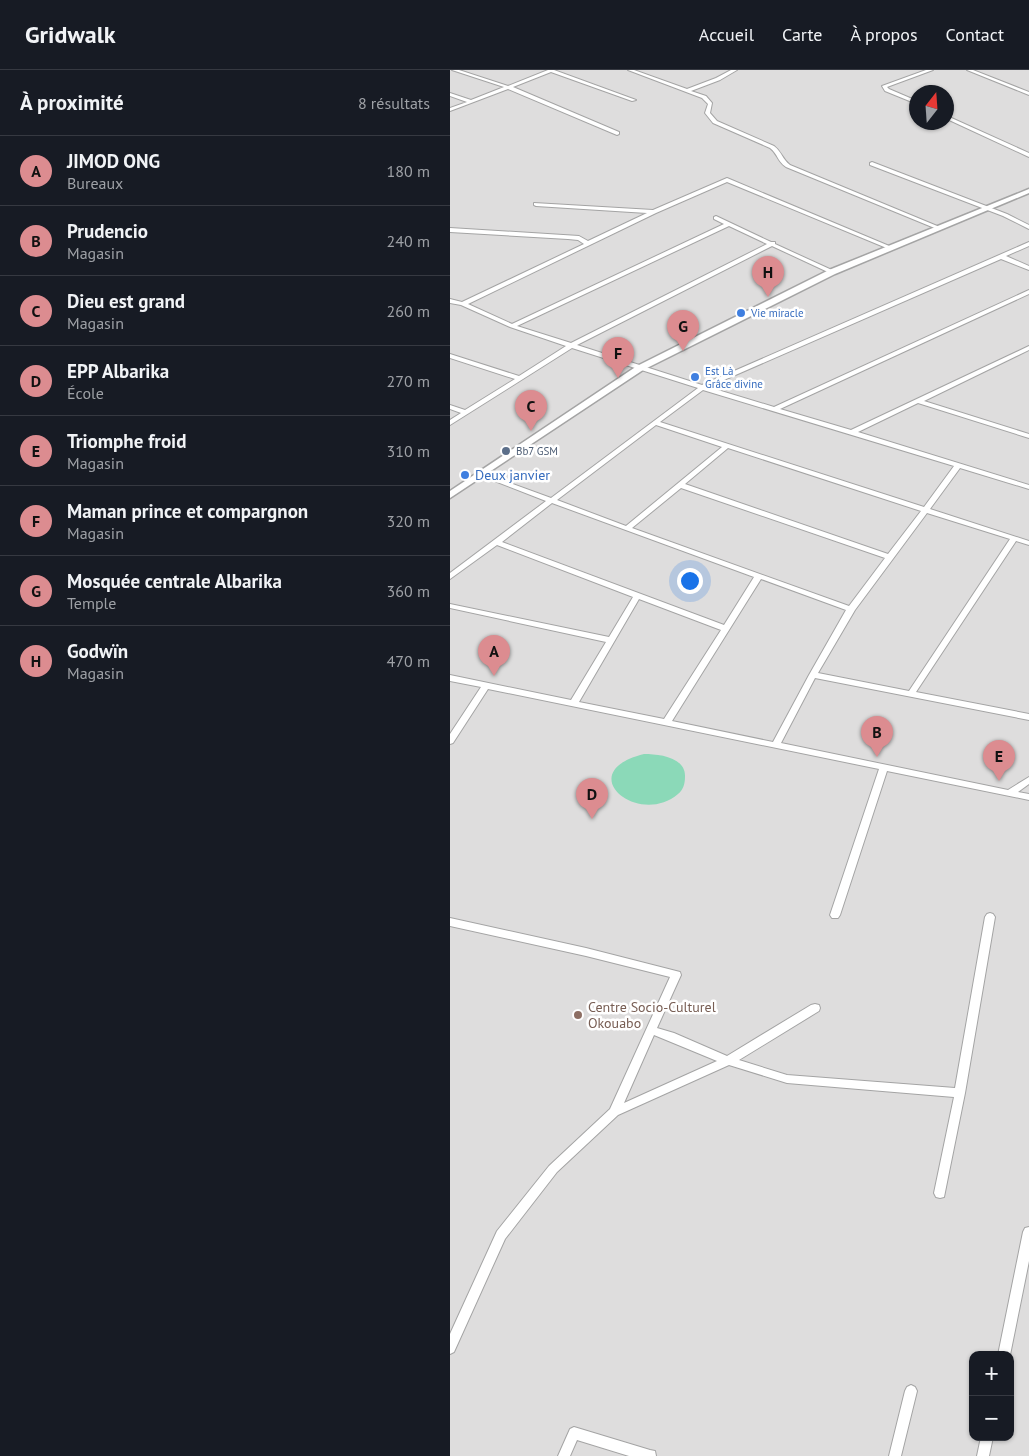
<!DOCTYPE html>
<html lang="fr">
<head>
<meta charset="utf-8">
<style>
	body { margin:0; font-family:"PT Sans",sans-serif; background:#242831; color:#f1f3f6 }
	.controls { position:absolute; right:15px; bottom:15px; display:grid; overflow:hidden; border-radius:10px; box-shadow:0 1px 4px #0004 }
	.controls button { width:45px; height:45px; display:grid; place-items:center; padding:0; border:0; border-bottom:1px solid #363941; background:#171b24; color:#f1f3f6; font:25px sans-serif }
	.compass { position:absolute; left:459px; top:15px; width:45px; height:45px; border-radius:50%; background:#171b24; box-shadow:0 1px 4px #0004; rotate:17deg }
	.you { position:absolute; left:239px; top:510px; width:18px; height:18px; margin:-12px; border:4px solid #fff; border-radius:50%; background:#1a73e8; box-shadow:0 0 0 8px #1a73e833 }
	.badge { display:grid; place-items:center; width:32px; height:32px; border-radius:50%; background:#dc8c90; color:#111; font-size:16px; font-weight:700 }
	.pin { position:absolute; translate:-50% -41px; filter:drop-shadow(0 1px 2px #0008) }
	.pin::after { content:''; position:absolute; top:26px; width:18px; height:15px; background:inherit; clip-path:polygon(0 0,100% 0,50% 100%) }
	.list { margin:0; padding:0; list-style:none }
	h2 { display:flex; justify-content:space-between; align-items:center; height:65px; margin:0; padding:0 20px; font-size:21px }
	h2 small { font-size:16px; font-weight:400; color:#9ea1a6 }
	.list li { display:grid; grid-template-columns:32px 1fr auto; gap:15px; align-items:center; box-sizing:border-box; height:70px; padding:0 20px; border-top:1px solid #363941 }
	.list b { display:block; font-size:19px; white-space:nowrap }
	.list p { margin:0; font-size:16px; white-space:nowrap; color:#9ea1a6 }
	.list em { font-size:16px; font-style:normal; color:#9ea1a6 }
	.map { position:relative; flex:none; width:579px; height:1386px; overflow:hidden }
	header { display:flex; align-items:center; gap:30px; box-sizing:border-box; height:70px; padding:0 25px; background:#171b24; border-bottom:1px solid #363941 }
	header strong { font-size:24px }
	nav { display:flex; gap:28px; margin-inline-start:auto; font-size:18px }
	main { display:flex }
	aside { flex:1; background:#171b24 }
	.map>svg:first-child { display:block }
	.residential { fill:#dedddd; fill-rule:evenodd }
	.pitch { fill:#8bd9b8 }
	.lines { fill:none; stroke-linecap:round; stroke-linejoin:round }
	.minor-casing { stroke:#a4a4a4; stroke-width:2 }
	.tertiary-casing { stroke:#a4a4a4; stroke-width:3 }
	.minor { fill:#fff; fill-rule:evenodd }
	.tertiary { fill:#fff; fill-rule:evenodd }
	.shop-dot { fill:#3f7fe0; stroke:#fff; stroke-width:2 }
	.service-dot { fill:#5c6f8a; stroke:#fff; stroke-width:2 }
	.education-dot { fill:#8d6e63; stroke:#fff; stroke-width:2 }
	.labels { text-anchor:middle; dominant-baseline:central; stroke-width:5; stroke-linejoin:round; paint-order:stroke }
	.far-shop-label { font-size:11px; fill:#366cbe; stroke:#fff; text-anchor:start }
	.far-service-label { font-size:11px; fill:#4e5e75; stroke:#fff; text-anchor:start }
	.shop-label { font-size:14px; fill:#366cbe; stroke:#fff; text-anchor:start }
	.education-label { font-size:14px; fill:#785e54; stroke:#fff; text-anchor:start }
</style>
</head>
<body>
<header>
<strong>Gridwalk</strong>
<nav><a>Accueil</a><a>Carte</a><a>À propos</a><a>Contact</a></nav>
</header>
<main>
<aside>
<h2>À proximité<small>8 résultats</small></h2>
<ul class="list">
<li><span class="badge">A</span><div><b>JIMOD ONG</b><p>Bureaux</p></div><em>180 m</em></li>
<li><span class="badge">B</span><div><b>Prudencio</b><p>Magasin</p></div><em>240 m</em></li>
<li><span class="badge">C</span><div><b>Dieu est grand</b><p>Magasin</p></div><em>260 m</em></li>
<li><span class="badge">D</span><div><b>EPP Albarika</b><p>École</p></div><em>270 m</em></li>
<li><span class="badge">E</span><div><b>Triomphe froid</b><p>Magasin</p></div><em>310 m</em></li>
<li><span class="badge">F</span><div><b>Maman prince et compargnon</b><p>Magasin</p></div><em>320 m</em></li>
<li><span class="badge">G</span><div><b>Mosquée centrale Albarika</b><p>Temple</p></div><em>360 m</em></li>
<li><span class="badge">H</span><div><b>Godwïn</b><p>Magasin</p></div><em>470 m</em></li>
</ul>
</aside>
<div class="map">
<svg width="579" height="1386" viewBox="0 0 579 1386">
	<rect width="100%" height="100%" fill="#f0ede7"/>
	<path class="residential" d="M 0,0 L 579,0 L 579,1386 L 0,1386 ZM 467,22 L 497,22 L 497,52 L 467,52 ZM 523,1285 L 560,1285 L 560,1367 L 523,1367 Z"/>
	<path class="pitch" d="M 194,684 C 209,684 236,687 235,707 C 235,714 233,720 228,724 C 188,758 121,702 194,684 Z"/>
	<g class="lines">
		<defs>
			<path id="minor" d="M 2,0 L 9,0 L 58,16 L 98,0 L 104,0 L 186,30 L 182,31 L 101,2 L 63,17 L 169,62 L 169,64 L 167,65 L 58,19 L 0,41 L 0,38 L 17,32 L 0,26 L 0,23 L 21,30 L 54,17 Z
				M 178,0 L 184,0 L 237,19 L 266,8 L 281,0 L 287,0 L 270,10 L 241,21 L 256,26 L 262,33 L 260,43 L 267,51 L 324,76 C 332,82 332,89 340,95 L 492,158 L 487,159 L 336,97 C 327,91 328,84 320,78 L 263,53 L 255,43 L 258,34 L 252,28 Z
				M 476,0 L 483,0 L 437,17 L 439,19 L 467,31 L 467,34 L 435,21 L 432,16 Z
				M 517,0 L 523,0 L 579,22 L 579,25 Z
				M 497,46 L 579,83 L 579,87 L 497,49 Z
				M 422,92 L 557,144 L 579,155 L 579,159 L 553,146 L 420,95 L 420,93 Z
				M 277,108 L 444,178 L 439,179 L 277,112 L 206,143 L 18,234 L 62,254 L 274,154 L 264,149 L 264,147 L 266,146 L 321,172 L 325,172 L 325,174 L 384,201 L 384,203 L 380,203 L 322,176 L 127,275 L 252,315 L 579,172 L 579,176 L 556,186 L 579,196 L 579,200 L 551,189 L 258,317 L 324,337 L 579,220 L 579,224 L 330,339 L 401,360 L 579,276 L 579,280 L 474,331 L 579,364 L 579,368 L 468,333 L 408,362 L 579,415 L 579,419 L 510,398 L 480,439 L 579,471 L 579,475 L 566,471 L 466,622 L 579,644 L 579,650 L 365,608 L 331,673 L 558,720 L 579,707 L 579,714 L 568,722 L 579,724 L 579,730 L 437,701 L 390,845 L 388,848 L 382,848 L 380,845 L 429,699 L 38,619 L 3,673 L 0,674 L 0,664 L 31,617 L 0,611 L 0,605 L 121,630 L 156,572 L 0,538 L 0,534 L 159,567 L 183,527 L 47,475 L 0,509 L 0,503 L 96,431 L 29,405 L 29,403 L 33,403 L 101,428 L 248,318 L 122,278 L 0,355 L 0,350 L 11,343 L 0,339 L 0,335 L 15,340 L 65,309 L 0,288 L 0,284 L 69,306 L 116,276 L 60,257 L 11,235 L 0,233 L 0,229 L 12,232 L 134,174 L 128,170 L 118,169 L 0,162 L 0,158 L 129,166 L 138,171 L 197,143 L 86,136 L 84,135 L 84,133 L 203,140 ZM 279,156 L 317,174 L 121,273 L 67,256 ZM 253,320 L 504,396 L 474,437 L 210,352 ZM 206,355 L 272,377 L 176,456 L 107,430 ZM 278,378 L 471,441 L 438,484 L 235,414 ZM 231,418 L 435,488 L 399,536 L 182,458 ZM 102,433 L 304,507 L 274,555 L 52,472 ZM 477,443 L 560,469 L 459,621 L 368,603 L 405,540 ZM 311,509 L 396,540 L 359,605 L 323,672 L 222,651 ZM 189,529 L 271,560 L 214,649 L 129,632 Z
				M 540,843 L 543,844 L 545,847 L 515,1023 L 494,1127 L 490,1128 L 486,1127 L 484,1123 L 504,1027 L 337,1013 L 279,995 L 168,1045 L 107,1102 L 55,1169 L 4,1282 L 0,1284 L 0,1264 L 47,1161 L 99,1096 L 160,1039 L 220,907 L 136,886 L 0,856 L 0,848 L 136,878 L 230,902 L 231,905 L 207,958 L 224,963 L 277,986 L 361,935 L 365,934 L 369,935 L 370,938 L 369,941 L 289,990 L 337,1005 L 505,1018 L 535,847 L 537,844 ZM 204,965 L 267,991 L 174,1033 Z
				M 579,1157 L 579,1191 L 560,1285 L 548,1285 L 573,1162 L 575,1158 Z
				M 461,1315 L 465,1317 L 467,1321 L 451,1386 L 439,1386 L 455,1321 L 457,1317 Z
				M 124,1357 L 200,1380 L 205,1381 L 206,1386 L 179,1386 L 127,1370 L 120,1386 L 108,1386 L 120,1359 Z
				M 531,1367 L 543,1367 L 539,1386 L 527,1386 Z"/>
			<path id="tertiary" d="M 579,119 L 579,123 L 385,204 L 193,300 L 0,428 L 0,421 L 187,296 L 379,200 Z"/>
		</defs>
		<use href="#minor" class="minor-casing"/>
		<use href="#tertiary" class="tertiary-casing"/>
		<use href="#minor" class="minor"/>
		<use href="#tertiary" class="tertiary"/>
	</g>
	<g class="shop-dot">
		<circle cx="291" cy="243" r="5"/>
		<circle cx="245" cy="307" r="5"/>
		<circle cx="15" cy="405" r="5"/>
	</g>
	<circle class="service-dot" cx="56" cy="381" r="5"/>
	<circle class="education-dot" cx="128" cy="945" r="5"/>
	<g class="labels">
		<g class="far-shop-label">
			<text x="301" y="243">Vie miracle</text>
			<text x="255" y="301">Est Là<tspan x="255" dy="13">Grâce divine</tspan></text>
		</g>
		<g class="far-service-label">
			<text x="66" y="381">Bb7 GSM</text>
		</g>
		<g class="shop-label">
			<text x="25" y="405">Deux janvier</text>
		</g>
		<g class="education-label">
			<text x="138" y="937">Centre Socio-Culturel<tspan x="138" dy="16">Okouabo</tspan></text>
		</g>
	</g>
</svg>
<div class="controls">
<button>+</button>
<button>−</button>
</div>
<svg class="compass" viewBox="-18 -18 36 36"><path d="M0-13l5 13h-10z" fill="#e53935"/><path d="M0 13l5-13h-10z" fill="#9ea1a6"/></svg>
<div class="you"></div>
<div class="pin badge" style="left:44px;top:606px">A</div>
<div class="pin badge" style="left:427px;top:687px">B</div>
<div class="pin badge" style="left:81px;top:361px">C</div>
<div class="pin badge" style="left:142px;top:749px">D</div>
<div class="pin badge" style="left:549px;top:711px">E</div>
<div class="pin badge" style="left:168px;top:308px">F</div>
<div class="pin badge" style="left:233px;top:281px">G</div>
<div class="pin badge" style="left:318px;top:227px">H</div>
</div>
</main>
</body>
</html>
